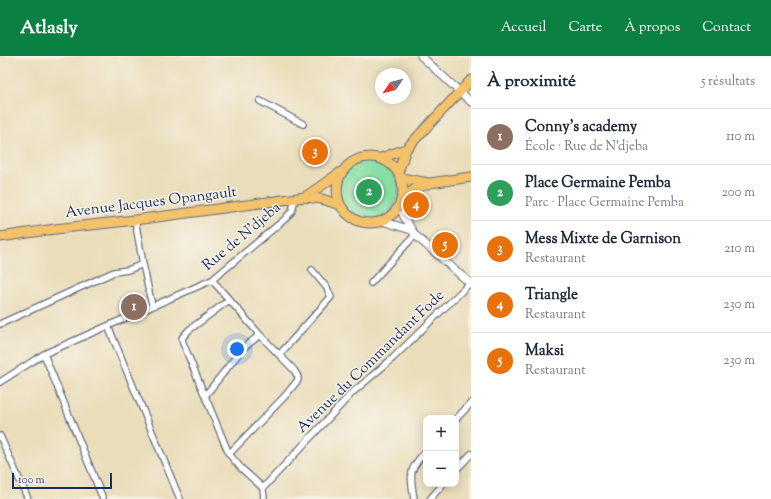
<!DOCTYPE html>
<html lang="fr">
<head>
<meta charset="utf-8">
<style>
	body { margin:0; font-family:"Sorts Mill Goudy",serif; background:#f2f2f3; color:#1f2937 }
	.controls { position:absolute; right:12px; bottom:12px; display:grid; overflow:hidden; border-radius:8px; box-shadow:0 2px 10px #0003 }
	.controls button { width:36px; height:36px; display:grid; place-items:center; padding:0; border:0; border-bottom:1px solid #e0e1e3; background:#fff; color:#1f2937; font:20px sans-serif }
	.compass { position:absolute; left:375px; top:12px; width:36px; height:36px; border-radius:50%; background:#fff; box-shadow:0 2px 10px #0003; rotate:235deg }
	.scale { position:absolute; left:12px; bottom:10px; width:100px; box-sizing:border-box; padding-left:4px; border:2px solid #1b2f5e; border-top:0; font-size:11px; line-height:14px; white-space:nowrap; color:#1b2f5e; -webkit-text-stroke:3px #f7f3e8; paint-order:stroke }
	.you { position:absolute; left:237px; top:293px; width:14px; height:14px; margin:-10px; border:3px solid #fff; border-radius:50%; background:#1a73e8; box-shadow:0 0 0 6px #1a73e833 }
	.badge { display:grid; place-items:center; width:26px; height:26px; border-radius:50%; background:#0b8043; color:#fff; font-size:13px; font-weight:700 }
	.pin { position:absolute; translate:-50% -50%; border:2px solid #fff; box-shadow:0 1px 4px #0006 }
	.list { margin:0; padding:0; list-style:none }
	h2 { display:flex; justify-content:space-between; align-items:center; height:52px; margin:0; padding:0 16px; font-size:17px }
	h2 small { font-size:13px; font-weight:400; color:#747a83 }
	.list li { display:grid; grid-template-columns:26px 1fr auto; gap:12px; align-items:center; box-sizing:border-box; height:56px; padding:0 16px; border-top:1px solid #e0e1e3 }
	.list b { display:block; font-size:15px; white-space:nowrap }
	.list p { margin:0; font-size:13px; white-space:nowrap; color:#747a83 }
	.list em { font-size:13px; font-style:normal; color:#747a83 }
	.map { position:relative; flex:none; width:471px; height:443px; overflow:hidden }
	header { display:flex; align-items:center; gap:24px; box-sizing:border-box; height:56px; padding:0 20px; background:#0b8043; color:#fff }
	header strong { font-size:19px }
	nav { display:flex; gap:22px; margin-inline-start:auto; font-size:14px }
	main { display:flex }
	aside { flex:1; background:#fff }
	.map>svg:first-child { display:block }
	.green { fill:#86dea3; stroke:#508680 }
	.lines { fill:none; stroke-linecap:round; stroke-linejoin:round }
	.minor-casing { stroke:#636c7e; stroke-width:8 }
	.tertiary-casing { stroke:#636c7e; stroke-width:9 }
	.primary-casing { stroke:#636c7e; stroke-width:11 }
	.trunk-casing { stroke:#636c7e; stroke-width:11 }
	.minor { stroke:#fff; stroke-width:5.5 }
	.tertiary { stroke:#fff; stroke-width:7 }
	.primary { stroke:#f3c26a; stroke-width:9 }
	.trunk { stroke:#f3c26a; stroke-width:9 }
	.labels { text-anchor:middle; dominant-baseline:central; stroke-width:3; stroke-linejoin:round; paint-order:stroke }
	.street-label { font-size:15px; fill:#1b2f5e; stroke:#f7f3e8 }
</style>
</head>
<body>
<header>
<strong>Atlasly</strong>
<nav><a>Accueil</a><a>Carte</a><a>À propos</a><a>Contact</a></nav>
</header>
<main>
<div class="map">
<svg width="471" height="443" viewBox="0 0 471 443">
	<rect width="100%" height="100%" fill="#f7f3e8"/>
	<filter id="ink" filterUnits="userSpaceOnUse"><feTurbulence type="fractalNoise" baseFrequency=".025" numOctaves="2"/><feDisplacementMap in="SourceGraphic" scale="8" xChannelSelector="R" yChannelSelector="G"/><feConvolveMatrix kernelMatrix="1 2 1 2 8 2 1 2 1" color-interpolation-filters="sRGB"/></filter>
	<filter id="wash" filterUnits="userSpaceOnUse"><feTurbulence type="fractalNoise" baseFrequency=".012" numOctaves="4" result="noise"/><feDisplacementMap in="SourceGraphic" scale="16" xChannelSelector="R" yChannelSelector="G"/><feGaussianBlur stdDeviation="0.9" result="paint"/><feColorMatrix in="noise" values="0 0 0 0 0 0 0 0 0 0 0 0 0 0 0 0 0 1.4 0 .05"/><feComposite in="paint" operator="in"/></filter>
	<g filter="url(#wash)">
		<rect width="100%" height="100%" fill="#eaddba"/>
		<path class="green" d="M339 134a30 30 0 1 1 60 0a30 30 0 1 1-60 0Z"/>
	</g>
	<g filter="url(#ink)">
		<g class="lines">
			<defs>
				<path id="minor" d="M 260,45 L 303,68
					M 135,164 L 143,208 L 152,250
					M 212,224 L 260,279 L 294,314 L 298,321 L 298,324 L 285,340 L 229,398
					M 371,227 L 415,179
					M 229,244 L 189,274 L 182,282 L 183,287 L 229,398 L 241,412 L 263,432
					M 0,268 L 114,216 L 128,214 L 143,208
					M 108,270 L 180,443
					M 44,298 L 103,443
					M 279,299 L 331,241 L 327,232 L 312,214
					M 0,326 L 44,298 L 212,224 L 285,163 L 292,155 L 295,142
					M 205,340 L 243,292 L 260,279
					M 456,363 L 471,347
					M 0,380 L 28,443
					M 456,414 L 471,398
					M 264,443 L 263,432 L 352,337 L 393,302 L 471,226
					M 414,443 C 410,418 408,414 426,395
					M 430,443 L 443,428"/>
				<path id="tertiary" d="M 421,0 L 471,46
					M 400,149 L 404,161 L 415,179 L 471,228
					M 382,165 L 411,174"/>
				<path id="primary" d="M 401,122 L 429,127
					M 401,144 L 415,133 L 430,127 L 471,121"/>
				<path id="trunk" d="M337 134a33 33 0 1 1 66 0a33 33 0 1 1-66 0Z
					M 381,102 L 406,93 L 471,24
					M 398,117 L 406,93
					M 305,141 L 341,116
					M 0,181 L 55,173 L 135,164 L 305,141 L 322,143 L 340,149"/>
			</defs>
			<use href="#minor" class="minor-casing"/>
			<use href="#tertiary" class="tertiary-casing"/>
			<use href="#primary" class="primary-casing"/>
			<use href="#trunk" class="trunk-casing"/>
			<use href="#minor" class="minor"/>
			<use href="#tertiary" class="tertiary"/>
			<use href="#primary" class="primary"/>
			<use href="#trunk" class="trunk"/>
		</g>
	</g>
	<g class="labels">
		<g class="street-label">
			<text transform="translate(151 147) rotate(-7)">Avenue Jacques Opangault</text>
			<text transform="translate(242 181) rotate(-40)">Rue de N'djeba</text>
			<text transform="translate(371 306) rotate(-44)">Avenue du Commandant Fode</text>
		</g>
	</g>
</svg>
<div class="controls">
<button>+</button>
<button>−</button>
</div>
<svg class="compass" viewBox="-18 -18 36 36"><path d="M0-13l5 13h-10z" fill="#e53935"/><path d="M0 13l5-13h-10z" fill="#747a83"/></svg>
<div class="scale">100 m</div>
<div class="you"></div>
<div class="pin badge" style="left:134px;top:251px;background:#8d6e63">1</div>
<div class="pin badge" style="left:369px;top:136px;background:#2e9e5b">2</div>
<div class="pin badge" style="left:315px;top:96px;background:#e8710a">3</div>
<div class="pin badge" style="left:416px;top:149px;background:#e8710a">4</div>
<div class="pin badge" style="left:445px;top:189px;background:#e8710a">5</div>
</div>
<aside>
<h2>À proximité<small>5 résultats</small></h2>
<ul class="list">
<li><span class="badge" style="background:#8d6e63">1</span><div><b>Conny's academy</b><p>École · Rue de N'djeba</p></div><em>110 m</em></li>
<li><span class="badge" style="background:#2e9e5b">2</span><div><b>Place Germaine Pemba</b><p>Parc · Place Germaine Pemba</p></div><em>200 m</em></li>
<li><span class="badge" style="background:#e8710a">3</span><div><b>Mess Mixte de Garnison</b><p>Restaurant</p></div><em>210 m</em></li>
<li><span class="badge" style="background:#e8710a">4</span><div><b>Triangle</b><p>Restaurant</p></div><em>230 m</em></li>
<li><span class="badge" style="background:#e8710a">5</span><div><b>Maksi</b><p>Restaurant</p></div><em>230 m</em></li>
</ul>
</aside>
</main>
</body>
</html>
